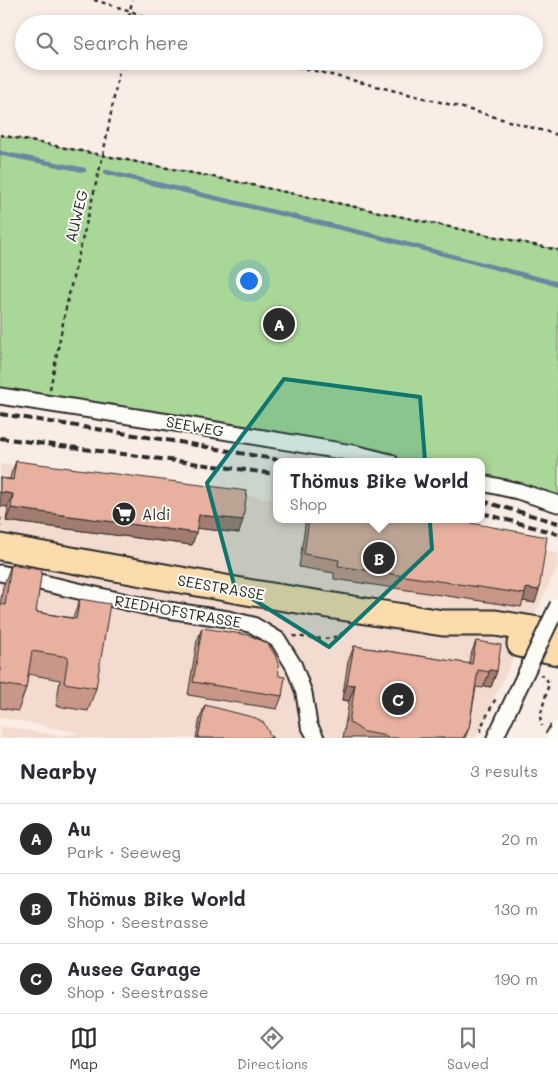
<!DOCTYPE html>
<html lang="en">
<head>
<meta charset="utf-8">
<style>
	body { margin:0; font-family:Mali,sans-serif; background:#f2f2f3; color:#2b2b33 }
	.you { position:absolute; left:248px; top:280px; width:18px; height:18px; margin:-12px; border:4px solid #fff; border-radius:50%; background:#1a73e8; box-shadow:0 0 0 8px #1a73e833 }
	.badge { display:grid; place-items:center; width:32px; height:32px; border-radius:50%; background:#2b2b2b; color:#fff; font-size:16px; font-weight:700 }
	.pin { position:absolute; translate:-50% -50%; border:2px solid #fff; box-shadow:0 1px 5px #0006 }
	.popup { position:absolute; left:273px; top:458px; width:212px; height:65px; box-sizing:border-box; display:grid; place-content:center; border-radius:10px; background:#fff; filter:drop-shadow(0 1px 4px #0005); font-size:16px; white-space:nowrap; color:#7c7c81 }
	.popup b { font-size:19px; color:#2b2b33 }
	.popup::after { content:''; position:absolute; left:50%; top:100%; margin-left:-10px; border:10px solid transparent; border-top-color:#fff }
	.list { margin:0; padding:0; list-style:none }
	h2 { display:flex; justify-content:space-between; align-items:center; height:65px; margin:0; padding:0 20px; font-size:21px }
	h2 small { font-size:16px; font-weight:400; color:#7c7c81 }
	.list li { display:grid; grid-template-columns:32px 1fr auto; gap:15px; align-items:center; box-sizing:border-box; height:70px; padding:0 20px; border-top:1px solid #e1e1e2 }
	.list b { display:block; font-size:19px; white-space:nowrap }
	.list p { margin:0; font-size:16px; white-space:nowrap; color:#7c7c81 }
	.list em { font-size:16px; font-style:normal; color:#7c7c81 }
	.icon { flex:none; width:28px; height:28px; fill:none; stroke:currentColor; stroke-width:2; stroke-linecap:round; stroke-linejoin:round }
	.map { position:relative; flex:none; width:558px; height:738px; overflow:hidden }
	.search { position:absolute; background:#fff; box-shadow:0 2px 8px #0003; left:15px; right:15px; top:15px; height:55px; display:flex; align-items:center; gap:12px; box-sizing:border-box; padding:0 18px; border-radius:28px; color:#7c7c81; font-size:19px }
	.sheet { height:275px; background:#fff }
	nav { display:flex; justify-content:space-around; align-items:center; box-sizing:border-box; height:70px; border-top:1px solid #e1e1e2; background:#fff; font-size:14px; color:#7c7c81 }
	nav a { display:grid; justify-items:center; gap:2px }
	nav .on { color:#2b2b2b }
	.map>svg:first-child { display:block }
	.built { fill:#f4dbd0 }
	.green { fill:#a9d797; stroke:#6a8161 }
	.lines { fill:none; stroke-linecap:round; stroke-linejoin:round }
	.stream { stroke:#6a86a0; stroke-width:4.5 }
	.minor-casing { stroke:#2b2b2b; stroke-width:19 }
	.primary-casing { stroke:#2b2b2b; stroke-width:29 }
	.path { stroke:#2b2b2b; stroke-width:2.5; stroke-dasharray:4 4; stroke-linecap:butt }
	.minor { stroke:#fdfcf7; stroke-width:15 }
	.primary { stroke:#fcdcac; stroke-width:25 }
	.rail { stroke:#2b2b2b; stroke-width:4; stroke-dasharray:8 4; stroke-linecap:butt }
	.minor-bridge-casing { stroke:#2b2b2b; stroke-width:19; stroke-linecap:butt }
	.minor-bridge { stroke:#fdfcf7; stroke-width:15 }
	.wall { fill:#c89788; stroke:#2b2b2b }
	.shaded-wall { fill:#a27b6f; stroke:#2b2b2b }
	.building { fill:#e8b09e; stroke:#2b2b2b }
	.marked { fill:#0f766e; fill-opacity:0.2; stroke:#0f766e; stroke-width:4; stroke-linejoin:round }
	.labels { text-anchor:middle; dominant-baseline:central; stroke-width:4; stroke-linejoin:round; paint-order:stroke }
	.street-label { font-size:15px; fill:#2b2b2b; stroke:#fdfcf7 }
	.poi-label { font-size:15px; fill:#2b2b2b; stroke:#fdfcf7; text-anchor:start }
</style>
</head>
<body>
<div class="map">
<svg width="558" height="738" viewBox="0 0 558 738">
	<rect width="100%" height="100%" fill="#f9ede5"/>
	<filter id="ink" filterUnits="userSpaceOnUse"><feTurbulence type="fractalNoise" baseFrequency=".02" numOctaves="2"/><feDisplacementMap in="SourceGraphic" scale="10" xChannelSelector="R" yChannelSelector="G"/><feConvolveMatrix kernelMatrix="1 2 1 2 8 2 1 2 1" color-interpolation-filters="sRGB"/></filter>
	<g filter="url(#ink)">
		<path class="built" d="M 0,464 L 271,499 L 276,500 L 276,519 L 377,519 L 558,553 L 558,566 L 475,738 L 0,738 L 0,726 L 62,736 L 80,733 L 0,717 Z"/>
		<path class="green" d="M 0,135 L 238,182 L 558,250 L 558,504 L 482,483 L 482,462 L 390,462 L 0,396 Z"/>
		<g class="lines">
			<path class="stream" d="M 0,153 L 84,170
				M 106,172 L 375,236 L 558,284"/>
			<defs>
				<path id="minor" d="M 0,396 L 175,423 L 358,454 L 390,462
					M 482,483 L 518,491 L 558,504
					M 0,573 L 148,607 L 228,619 L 253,625 L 278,640 L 294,666 L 304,693 L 309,725 L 316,738
					M 495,738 L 506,715"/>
				<path id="primary" d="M 0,547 L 247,592 L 378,613 L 443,623 L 495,623 L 558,633
					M 520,644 L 558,652"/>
			</defs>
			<use href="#minor" class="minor-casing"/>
			<use href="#primary" class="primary-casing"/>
			<path class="path" d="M 94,0 L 131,11 L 159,24
				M 128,24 L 132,0
				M 275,61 L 456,106 L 558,135
				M 0,135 L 238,182 L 558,250
				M 50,389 L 68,298 L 103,155 L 121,61
				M 0,517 L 0,527
				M 293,636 C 307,637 330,643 342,633
				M 540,675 L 544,676 L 549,683 L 540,717 L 542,726
				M 481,732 L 481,727 L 496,698"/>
			<use href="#minor" class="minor"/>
			<use href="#primary" class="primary"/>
			<path class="rail" d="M 0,414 L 179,442 L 290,462
				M 0,438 L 276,474
				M 482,501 L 558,523
				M 482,513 L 558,534"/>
			<defs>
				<path id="minor-bridge" d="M 506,715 L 558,605
					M 553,738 L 558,729"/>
			</defs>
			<use href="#minor-bridge" class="minor-bridge-casing"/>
			<use href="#minor-bridge" class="minor-bridge"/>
		</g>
		<path class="wall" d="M 16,461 L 239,533 L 197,528 L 192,545 L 6,521 L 8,507 L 0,506 L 0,478 L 10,479 L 11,474 Z
			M 306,519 L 449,519 L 535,603 L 523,601 L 521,607 L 334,579 L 334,573 L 299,567 Z
			M 11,565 L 36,612 L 73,618 L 80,599 L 96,688 L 88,711 L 56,706 L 60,680 L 28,674 L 26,688 L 18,711 L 0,708 L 0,604 L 3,587 Z
			M 202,628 L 279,676 L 282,696 L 277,709 L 188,695 L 197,641 Z
			M 476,641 L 497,671 L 491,687 L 484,686 L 483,688 L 476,687 L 469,728 L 465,738 L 343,738 L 349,701 L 342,700 L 348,662 L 354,646 L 469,664 L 470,657 Z
			M 205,705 L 271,737 L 273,738 L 196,738 L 200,718 Z"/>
		<path class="shaded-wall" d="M 0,492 L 13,494 L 8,507 L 0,506 Z
			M 11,508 L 196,533 L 192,545 L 6,521 Z
			M 199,515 L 243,520 L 239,533 L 194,528 Z
			M 526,588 L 539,590 L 535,603 L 523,601 L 525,594 Z
			M 490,670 L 497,671 L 491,687 L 484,686 Z
			M 347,684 L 355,685 L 349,701 L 342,700 Z"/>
		<path class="building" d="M 16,461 L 247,491 L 243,520 L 199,515 L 196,533 L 11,508 L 13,494 L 0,492 L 0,478 L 13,480 Z
			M 309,519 L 449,519 L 547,537 L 539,590 L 526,588 L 525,594 L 338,566 L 339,560 L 304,554 Z
			M 11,565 L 42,570 L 36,612 L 76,619 L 80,599 L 110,604 L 96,688 L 64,683 L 68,657 L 32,651 L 26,688 L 0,684 L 0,604 L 5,605 Z
			M 202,628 L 249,635 L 268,644 L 275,655 L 278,663 L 279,676 L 285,677 L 282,696 L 193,682 Z
			M 476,641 L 501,645 L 497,671 L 490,670 L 489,672 L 478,670 L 469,728 L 463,738 L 387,738 L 387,736 L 364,732 L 349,722 L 355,685 L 347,684 L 354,646 L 472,664 Z
			M 205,705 L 256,718 L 264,723 L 271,737 L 273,738 L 198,738 Z"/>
	</g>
	<path class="marked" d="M 284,379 L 420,397 L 432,549 L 329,647 L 235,588 L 207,483 Z"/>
	<defs>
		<symbol id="supermarket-disc" viewBox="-11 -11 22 22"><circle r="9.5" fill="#2b2b2b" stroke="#fdfcf7"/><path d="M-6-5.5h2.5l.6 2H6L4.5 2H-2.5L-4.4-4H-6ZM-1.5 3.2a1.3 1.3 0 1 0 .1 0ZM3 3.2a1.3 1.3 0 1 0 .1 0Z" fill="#fff"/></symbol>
	</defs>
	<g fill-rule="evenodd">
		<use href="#supermarket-disc" x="110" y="500" width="28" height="28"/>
	</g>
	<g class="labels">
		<g class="street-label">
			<text transform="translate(76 216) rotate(-76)">AUWEG</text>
			<text transform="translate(195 426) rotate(10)">SEEWEG</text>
			<text transform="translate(221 587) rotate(10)">SEESTRASSE</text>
			<text transform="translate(178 611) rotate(10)">RIEDHOFSTRASSE</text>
		</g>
		<g class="poi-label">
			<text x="142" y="514">Aldi</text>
		</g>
	</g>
</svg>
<div class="you"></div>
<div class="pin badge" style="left:279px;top:324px">A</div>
<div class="pin badge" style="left:379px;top:558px">B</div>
<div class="popup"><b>Thömus Bike World</b>Shop</div>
<div class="pin badge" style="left:398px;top:699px">C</div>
<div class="search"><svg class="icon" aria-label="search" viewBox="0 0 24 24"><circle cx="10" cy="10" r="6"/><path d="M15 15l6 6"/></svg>Search here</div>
</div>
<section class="sheet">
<h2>Nearby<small>3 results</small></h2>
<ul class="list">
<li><span class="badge">A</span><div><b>Au</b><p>Park · Seeweg</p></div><em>20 m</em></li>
<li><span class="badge">B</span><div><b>Thömus Bike World</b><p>Shop · Seestrasse</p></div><em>130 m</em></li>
<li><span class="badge">C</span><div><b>Ausee Garage</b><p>Shop · Seestrasse</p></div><em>190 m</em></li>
</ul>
</section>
<nav>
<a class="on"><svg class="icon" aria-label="map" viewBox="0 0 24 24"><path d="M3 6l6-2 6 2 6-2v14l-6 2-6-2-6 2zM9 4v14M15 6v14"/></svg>Map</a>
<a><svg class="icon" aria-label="directions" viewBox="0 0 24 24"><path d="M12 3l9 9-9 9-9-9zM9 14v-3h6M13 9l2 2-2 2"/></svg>Directions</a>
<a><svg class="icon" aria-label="saved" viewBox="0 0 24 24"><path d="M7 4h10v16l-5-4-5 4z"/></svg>Saved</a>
</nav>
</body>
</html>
